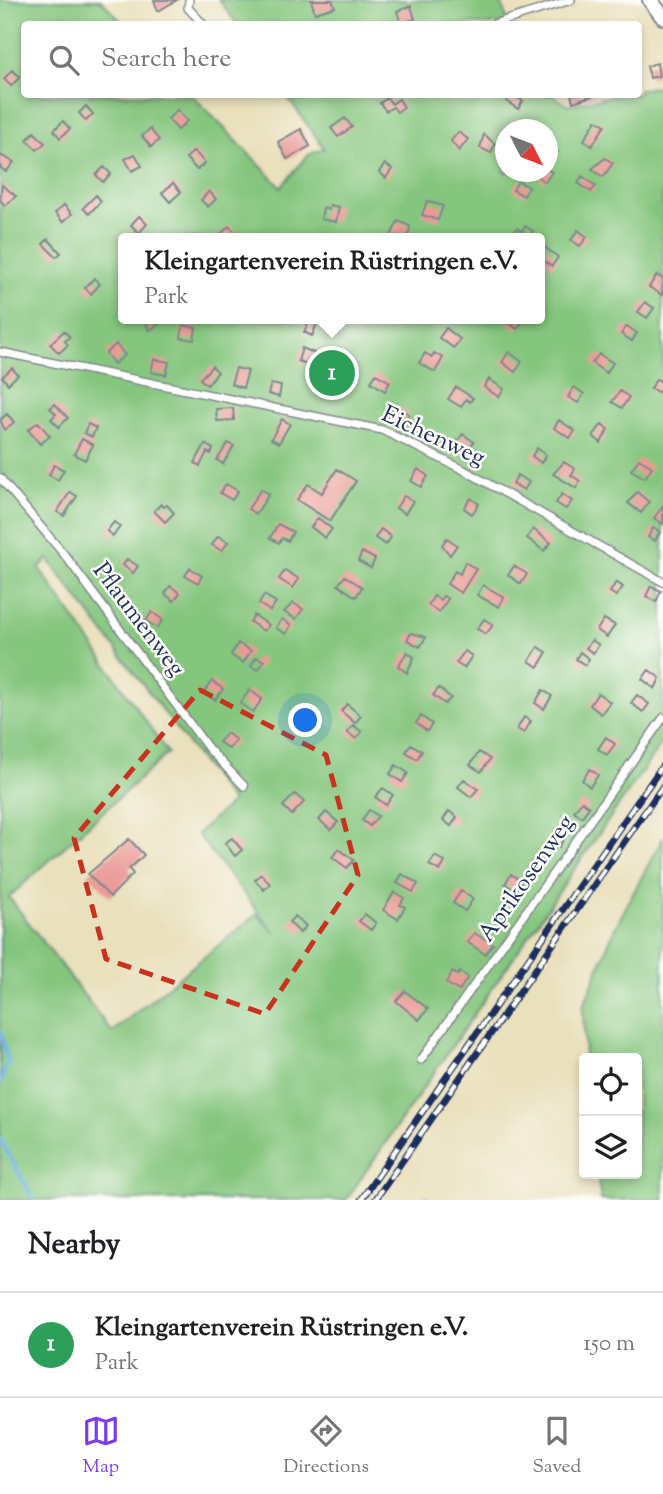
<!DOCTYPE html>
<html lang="en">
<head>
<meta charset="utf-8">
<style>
	body { margin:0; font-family:"Sorts Mill Goudy",serif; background:#f6f6f6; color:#202124 }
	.controls { position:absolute; right:21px; bottom:21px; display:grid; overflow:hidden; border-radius:7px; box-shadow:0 4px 10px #0003 }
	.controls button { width:63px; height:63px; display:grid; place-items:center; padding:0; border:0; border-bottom:2px solid #e0e0e0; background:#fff; color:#202124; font:35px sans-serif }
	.compass { position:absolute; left:495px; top:119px; width:63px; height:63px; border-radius:50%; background:#fff; box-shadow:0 4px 10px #0003; rotate:132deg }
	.you { position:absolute; left:306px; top:721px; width:24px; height:24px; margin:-18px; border:5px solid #fff; border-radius:50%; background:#1a73e8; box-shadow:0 0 0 10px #1a73e833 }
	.badge { display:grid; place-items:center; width:46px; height:46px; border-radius:50%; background:#7c3aed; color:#fff; font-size:23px; font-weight:700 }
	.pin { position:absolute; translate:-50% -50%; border:4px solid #fff; box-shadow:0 2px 7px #0006 }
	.popup { position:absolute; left:118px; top:233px; width:427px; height:91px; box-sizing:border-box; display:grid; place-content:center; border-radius:7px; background:#fff; filter:drop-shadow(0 2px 5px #0005); font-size:23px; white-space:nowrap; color:#757577 }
	.popup b { font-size:26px; color:#202124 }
	.popup::after { content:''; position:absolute; left:50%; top:100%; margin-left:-14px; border:14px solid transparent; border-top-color:#fff }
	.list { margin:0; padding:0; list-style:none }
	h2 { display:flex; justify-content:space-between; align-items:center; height:91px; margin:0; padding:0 28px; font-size:30px }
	h2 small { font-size:23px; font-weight:400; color:#757577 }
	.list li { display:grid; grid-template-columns:46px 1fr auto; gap:21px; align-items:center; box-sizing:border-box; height:105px; padding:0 28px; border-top:2px solid #e0e0e0 }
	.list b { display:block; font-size:26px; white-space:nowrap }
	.list p { margin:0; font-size:23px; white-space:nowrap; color:#757577 }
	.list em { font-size:23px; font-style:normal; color:#757577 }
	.icon { flex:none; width:38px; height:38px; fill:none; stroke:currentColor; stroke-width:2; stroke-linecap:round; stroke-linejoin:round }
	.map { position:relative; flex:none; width:663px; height:1200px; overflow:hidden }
	.search { position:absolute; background:#fff; box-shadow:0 4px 10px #0003; left:21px; right:21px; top:21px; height:77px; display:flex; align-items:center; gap:18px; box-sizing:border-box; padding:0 24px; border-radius:7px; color:#757577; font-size:26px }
	.sheet { height:196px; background:#fff }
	nav { display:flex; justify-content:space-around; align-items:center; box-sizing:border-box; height:98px; border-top:2px solid #e0e0e0; background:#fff; font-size:19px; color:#757577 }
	nav a { display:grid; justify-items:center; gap:4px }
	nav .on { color:#7c3aed }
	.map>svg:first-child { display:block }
	.green { fill:#85c67e; stroke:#507a6e; stroke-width:2; fill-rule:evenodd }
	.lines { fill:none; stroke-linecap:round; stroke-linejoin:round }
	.stream { stroke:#67afde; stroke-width:4.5 }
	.building { fill:#eb9995 }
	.lane-casing { stroke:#82888d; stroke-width:10 }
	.street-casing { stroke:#82888d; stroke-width:18 }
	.lane { stroke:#fff; stroke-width:7 }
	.street { stroke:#fff; stroke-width:14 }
	.rail-casing { stroke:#1b2f5e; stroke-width:7 }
	.rail { stroke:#fdfcf7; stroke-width:4.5; stroke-dasharray:13; stroke-linecap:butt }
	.marked { fill:none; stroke:#c8321e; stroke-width:5; stroke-dasharray:14 9; stroke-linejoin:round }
	.labels { text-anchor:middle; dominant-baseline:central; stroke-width:5; stroke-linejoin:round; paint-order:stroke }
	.street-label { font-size:24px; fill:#1b2f5e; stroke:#fdfcf7 }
</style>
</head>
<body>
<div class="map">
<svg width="663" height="1200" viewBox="0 0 663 1200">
	<rect width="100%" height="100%" fill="#fdfcf7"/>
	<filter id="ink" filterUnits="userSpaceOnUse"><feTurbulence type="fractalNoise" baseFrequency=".0143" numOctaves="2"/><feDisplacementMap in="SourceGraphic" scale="14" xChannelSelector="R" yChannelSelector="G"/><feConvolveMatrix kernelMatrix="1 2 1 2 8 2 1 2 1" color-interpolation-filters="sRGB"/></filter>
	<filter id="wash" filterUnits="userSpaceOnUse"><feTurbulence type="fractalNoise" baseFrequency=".00686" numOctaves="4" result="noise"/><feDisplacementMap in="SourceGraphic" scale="28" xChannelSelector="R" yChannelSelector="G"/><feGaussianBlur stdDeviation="1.57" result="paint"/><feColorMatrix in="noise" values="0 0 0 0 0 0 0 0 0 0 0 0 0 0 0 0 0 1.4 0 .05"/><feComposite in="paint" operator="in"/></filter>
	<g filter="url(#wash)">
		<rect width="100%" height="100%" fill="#e9e0bc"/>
		<path class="green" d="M 0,0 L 101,0 L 124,24 L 24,24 L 24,94 L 192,95 L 281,187 L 308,155 L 324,148 L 286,95 L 551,94 L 567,105 L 619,95 L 638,94 L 639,90 L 663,85 L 663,741 L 346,1200 L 0,1200 ZM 505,130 L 548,130 L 548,172 L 505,172 ZM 124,238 L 540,238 L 540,319 L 124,319 ZM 48,559 L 232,802 L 197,834 L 275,933 L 257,914 L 112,1032 L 9,897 L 168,753 L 39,568 Z
			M 219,0 L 500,0 L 509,24 L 237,24 Z
			M 663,837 L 663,1200 L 601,1200 L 597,1174 L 637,1174 L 637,1058 L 585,1058 L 583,1007 L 615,928 Z"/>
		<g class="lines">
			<path class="stream" d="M 0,1031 L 8,1061 L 0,1083
				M 0,1139 L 34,1200
				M 426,1198 L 427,1200"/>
		</g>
		<g id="blocks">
			<path class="building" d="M 154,0 L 177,0 L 158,11 Z
				M 311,0 L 332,0 L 335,7 L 315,13 Z
				M 411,6 L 415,19 L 401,23 L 397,11 Z
				M 657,63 L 659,76 L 650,78 L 647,66 Z
				M 12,70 L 20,77 L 11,86 L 4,79 Z
				M 511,94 L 523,101 L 518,109 L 506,101 Z
				M 571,94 L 595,94 L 595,95 L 573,102 Z
				M 387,98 L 392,104 L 399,99 L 404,107 L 397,112 L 393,107 L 386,111 L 380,103 Z
				M 86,106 L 93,114 L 86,121 L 79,113 Z
				M 177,110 L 187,121 L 178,130 L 168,119 Z
				M 345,118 L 352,127 L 338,137 L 331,128 Z
				M 596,120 L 605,125 L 592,146 L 584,140 Z
				M 63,121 L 70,129 L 60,138 L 54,130 Z
				M 150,129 L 159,140 L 151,147 L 142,136 Z
				M 301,129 L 310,146 L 287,159 L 278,142 Z
				M 34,132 L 45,143 L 37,150 L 27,140 Z
				M 458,132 L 468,139 L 459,151 L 451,141 Z
				M 484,134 L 495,144 L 491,153 L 480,148 Z
				M 548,145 L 558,151 L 552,160 L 548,158 Z
				M 194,151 L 205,163 L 197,170 L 186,158 Z
				M 135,154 L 142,166 L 132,171 L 125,159 Z
				M 0,155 L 14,162 L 6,172 L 0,167 Z
				M 605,158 L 613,163 L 603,177 L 592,169 Z
				M 385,164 L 392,169 L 386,178 L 379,172 Z
				M 104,167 L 111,174 L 103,182 L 96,175 Z
				M 548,170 L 552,172 L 545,182 L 534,174 Z
				M 582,176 L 596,186 L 591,192 L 578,183 Z
				M 518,181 L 529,187 L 524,196 L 513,190 Z
				M 173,183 L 181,192 L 170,202 L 162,193 Z
				M 2,185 L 16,196 L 5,206 L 0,200 Z
				M 209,191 L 216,199 L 208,207 L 201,200 Z
				M 96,195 L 101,201 L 89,214 L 83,208 Z
				M 427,201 L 443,206 L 438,220 L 422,215 Z
				M 64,205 L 72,214 L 63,222 L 55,213 Z
				M 330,205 L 339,207 L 336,222 L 321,219 L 323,208 L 329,210 Z
				M 139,216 L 147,224 L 139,233 L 131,225 Z
				M 398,221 L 410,226 L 408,238 L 391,236 Z
				M 229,226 L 239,236 L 237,238 L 226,238 L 222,233 Z
				M 525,226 L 533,231 L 529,238 L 512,236 L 517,228 L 522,231 Z
				M 578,230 L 587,237 L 580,246 L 571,240 Z
				M 48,239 L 61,253 L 56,257 L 43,244 Z
				M 543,246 L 558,257 L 552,266 L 540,258 Z
				M 657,275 L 663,279 L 662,295 L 649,287 Z
				M 94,278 L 100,284 L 91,294 L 85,288 Z
				M 645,302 L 654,308 L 647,318 L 638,312 Z
				M 145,319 L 157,319 L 160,323 L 149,331 Z
				M 503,319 L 525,319 L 517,329 Z
				M 310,320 L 317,323 L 312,336 L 304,332 Z
				M 183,325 L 196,328 L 194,340 L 181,338 Z
				M 627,326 L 637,333 L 632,341 L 621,334 Z
				M 446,328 L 460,339 L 454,348 L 439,338 Z
				M 64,331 L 70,337 L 65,341 L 68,345 L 59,353 L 50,344 Z
				M 116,344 L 125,355 L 114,364 L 106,353 Z
				M 302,348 L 314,353 L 310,365 L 298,361 Z
				M 509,352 L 522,362 L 515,372 L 502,362 Z
				M 425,353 L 432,357 L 434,353 L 443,358 L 435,372 L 419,363 Z
				M 599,354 L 613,363 L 606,373 L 592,363 Z
				M 154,359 L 169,362 L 166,375 L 151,372 Z
				M 212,366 L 218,372 L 207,385 L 200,379 Z
				M 12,368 L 18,375 L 8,384 L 2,377 Z
				M 236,368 L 248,371 L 243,388 L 231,384 Z
				M 376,374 L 390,382 L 385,391 L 371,382 Z
				M 489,379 L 504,389 L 499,397 L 484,387 Z
				M 656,379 L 663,382 L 663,394 L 651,389 Z
				M 271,384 L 281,386 L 279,397 L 268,394 Z
				M 456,387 L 473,398 L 470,402 L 466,399 L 461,407 L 448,399 Z
				M 574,387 L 584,394 L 578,403 L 568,397 Z
				M 620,391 L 629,397 L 622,408 L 612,402 Z
				M 55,404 L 68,418 L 59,427 L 51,419 L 56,414 L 50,408 Z
				M 396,405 L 409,414 L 401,425 L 388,417 Z
				M 233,408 L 234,420 L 217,421 L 216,409 Z
				M 7,414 L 14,422 L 5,430 L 0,420 Z
				M 282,419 L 290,424 L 279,443 L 271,439 Z
				M 559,420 L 575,431 L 570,438 L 554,428 Z
				M 38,422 L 50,436 L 40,444 L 28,430 Z
				M 88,424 L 96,428 L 92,437 L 84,433 Z
				M 602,424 L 608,429 L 601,443 L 593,436 Z
				M 463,434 L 474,442 L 467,452 L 456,443 Z
				M 82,439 L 93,445 L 85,460 L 74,454 Z
				M 228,443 L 234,446 L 223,464 L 217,460 Z
				M 205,444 L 213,449 L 211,454 L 207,452 L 200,466 L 195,463 Z
				M 537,448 L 546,455 L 541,463 L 532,456 Z
				M 639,459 L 652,467 L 645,478 L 631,470 Z
				M 564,462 L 575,469 L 571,475 L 580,481 L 576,488 L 553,474 Z
				M 54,465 L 64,470 L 58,480 L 49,475 Z
				M 337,469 L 356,481 L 330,521 L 297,500 L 308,484 L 322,493 Z
				M 418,469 L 428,476 L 421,487 L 411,481 Z
				M 517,475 L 529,482 L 524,490 L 513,484 Z
				M 226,484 L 238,491 L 232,500 L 220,493 Z
				M 261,489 L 269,494 L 256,514 L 248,509 Z
				M 70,492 L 77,496 L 64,516 L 57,512 Z
				M 637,492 L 649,502 L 641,513 L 628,503 Z
				M 562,494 L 572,501 L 566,509 L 556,503 Z
				M 404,496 L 413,501 L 405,514 L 396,508 Z
				M 471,498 L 479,504 L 472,514 L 464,508 Z
				M 161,504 L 164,507 L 167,505 L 174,513 L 165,522 L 154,511 Z
				M 663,506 L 663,524 L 654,518 Z
				M 318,518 L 332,529 L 325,538 L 311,527 Z
				M 114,522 L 120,527 L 113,536 L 107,531 Z
				M 278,524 L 293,532 L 288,541 L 282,538 L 279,543 L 270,538 Z
				M 653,528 L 660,532 L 655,541 L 648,537 Z
				M 381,529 L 391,537 L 386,545 L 375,538 Z
				M 533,529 L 551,543 L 544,551 L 527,538 Z
				M 218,536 L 228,542 L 222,551 L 212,545 Z
				M 447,538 L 457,545 L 450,555 L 442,545 Z
				M 362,552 L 375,559 L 371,568 L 358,561 Z
				M 127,559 L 138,566 L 133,573 L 123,565 Z
				M 465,562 L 476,569 L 461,593 L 447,584 L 455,571 L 460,574 Z
				M 514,566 L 527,574 L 521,584 L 508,575 Z
				M 190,568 L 202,576 L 198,583 L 185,576 Z
				M 285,570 L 299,579 L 293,588 L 279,579 Z
				M 345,576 L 362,587 L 356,597 L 338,585 Z
				M 616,582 L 623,587 L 616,596 L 610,592 Z
				M 483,585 L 504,597 L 499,607 L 477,595 Z
				M 170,586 L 180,593 L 174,601 L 165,594 Z
				M 651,586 L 661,591 L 656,602 L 646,596 Z
				M 264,595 L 276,602 L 270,611 L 259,604 Z
				M 434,596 L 440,600 L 443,596 L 448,599 L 439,612 L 428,605 Z
				M 293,603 L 303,609 L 296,619 L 284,612 Z
				M 152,612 L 163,620 L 157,628 L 146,621 Z
				M 254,615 L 269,625 L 264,631 L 250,622 Z
				M 282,619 L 291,625 L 286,634 L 276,628 Z
				M 484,619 L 493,625 L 486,634 L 477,629 Z
				M 604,619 L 615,625 L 607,637 L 597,630 Z
				M 411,633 L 426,637 L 420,647 L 407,640 Z
				M 592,640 L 599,645 L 593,653 L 586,648 Z
				M 238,643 L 251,651 L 243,663 L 231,655 Z
				M 538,647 L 547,652 L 538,667 L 529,661 Z
				M 465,651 L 472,656 L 464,668 L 456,663 Z
				M 407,652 L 414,657 L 407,673 L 398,666 Z
				M 580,652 L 589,659 L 585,665 L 576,659 Z
				M 256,657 L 264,661 L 258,670 L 251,666 Z
				M 649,670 L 660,678 L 655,689 L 642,679 Z
				M 212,681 L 223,689 L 215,700 L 204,692 Z
				M 439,688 L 451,698 L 445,704 L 433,695 Z
				M 250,690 L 262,699 L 253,712 L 240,703 Z
				M 543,690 L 552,696 L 544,709 L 535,703 Z
				M 598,693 L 610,702 L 601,714 L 590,705 Z
				M 637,695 L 649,704 L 643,712 L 631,703 Z
				M 347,704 L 361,716 L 355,723 L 341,711 Z
				M 421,716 L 432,724 L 427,731 L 416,723 Z
				M 524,717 L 531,721 L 524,733 L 517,729 Z
				M 353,725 L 362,732 L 356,739 L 347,732 Z
				M 227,733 L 236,740 L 229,749 L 219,742 Z
				M 606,737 L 615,744 L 607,755 L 598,749 Z
				M 411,744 L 422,751 L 417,759 L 406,752 Z
				M 479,752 L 490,759 L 481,772 L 470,765 Z
				M 396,765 L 408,773 L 402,782 L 390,774 Z
				M 590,769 L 598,775 L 590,787 L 582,780 Z
				M 464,779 L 478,789 L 471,797 L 458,787 Z
				M 383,788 L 393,795 L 386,805 L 375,797 Z
				M 295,794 L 304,802 L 292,815 L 283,806 Z
				M 582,801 L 589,807 L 582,817 L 574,811 Z
				M 369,810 L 378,816 L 370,826 L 362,820 Z
				M 449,811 L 457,817 L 451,826 L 443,820 Z
				M 326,812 L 338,822 L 331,830 L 319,820 Z
				M 556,829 L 566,835 L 559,847 L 552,842 Z
				M 232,838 L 242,850 L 235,856 L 225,843 Z
				M 129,839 L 144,855 L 129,869 L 133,874 L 110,897 L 88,874 Z
				M 339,849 L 354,860 L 347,868 L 332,857 Z
				M 538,853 L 545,857 L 535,872 L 528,868 Z
				M 435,856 L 445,862 L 440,871 L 429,865 Z
				M 261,874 L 270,884 L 264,890 L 255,880 Z
				M 402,874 L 418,884 L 413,892 L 397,883 Z
				M 511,874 L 522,881 L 516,891 L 505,884 Z
				M 461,891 L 473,899 L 465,911 L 453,903 Z
				M 394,892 L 404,898 L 400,905 L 405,907 L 398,919 L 383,910 Z
				M 365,914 L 376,923 L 371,930 L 359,921 Z
				M 295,916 L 306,926 L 300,933 L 289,922 Z
				M 474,933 L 493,944 L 485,954 L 467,942 Z
				M 452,972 L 458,975 L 460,972 L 468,977 L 459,991 L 446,983 Z
				M 405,991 L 428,1009 L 419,1020 L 396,1001 Z"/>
		</g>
	</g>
	<g filter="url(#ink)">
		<use href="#blocks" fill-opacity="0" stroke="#82888d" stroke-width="2"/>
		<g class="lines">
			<defs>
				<path id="lane" d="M 189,0 L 188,8 L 203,24
					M 494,24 L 571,0
					M 0,352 L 382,430 L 464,470 L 663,582
					M 0,478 L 67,558 L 208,748 L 244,786
					M 421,1060 L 663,718"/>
				<path id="street" d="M 650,0 L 663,17"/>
			</defs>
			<use href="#lane" class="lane-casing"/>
			<use href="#street" class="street-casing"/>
			<use href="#lane" class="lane"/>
			<use href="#street" class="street"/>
			<defs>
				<path id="rail" d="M 361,1200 L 663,765
					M 375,1200 L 663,786"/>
			</defs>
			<use href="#rail" class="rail-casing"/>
			<use href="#rail" class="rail"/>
		</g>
	</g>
	<path class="marked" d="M 200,690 L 326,755 L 358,875 L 265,1014 L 106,959 L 74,838 Z"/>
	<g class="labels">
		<g class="street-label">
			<text transform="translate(433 437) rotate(25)">Eichenweg</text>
			<text transform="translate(138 620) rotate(53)">Pflaumenweg</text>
			<text transform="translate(527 879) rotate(-55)">Aprikosenweg</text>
		</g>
	</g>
</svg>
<div class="controls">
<button><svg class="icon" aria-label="locate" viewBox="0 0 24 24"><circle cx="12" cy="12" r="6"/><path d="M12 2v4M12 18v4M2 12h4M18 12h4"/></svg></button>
<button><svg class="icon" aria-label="layers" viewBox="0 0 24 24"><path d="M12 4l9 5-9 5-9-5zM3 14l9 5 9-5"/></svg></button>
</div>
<svg class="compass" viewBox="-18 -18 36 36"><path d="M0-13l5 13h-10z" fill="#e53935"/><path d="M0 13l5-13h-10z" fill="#757577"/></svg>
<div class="you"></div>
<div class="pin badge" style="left:332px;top:373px;background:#2e9e5b">1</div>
<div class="popup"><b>Kleingartenverein Rüstringen e.V.</b>Park</div>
<div class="search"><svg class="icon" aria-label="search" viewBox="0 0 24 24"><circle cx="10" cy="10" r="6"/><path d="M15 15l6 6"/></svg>Search here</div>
</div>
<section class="sheet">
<h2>Nearby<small></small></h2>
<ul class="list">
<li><span class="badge" style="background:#2e9e5b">1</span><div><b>Kleingartenverein Rüstringen e.V.</b><p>Park</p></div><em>150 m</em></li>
</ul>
</section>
<nav>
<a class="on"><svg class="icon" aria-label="map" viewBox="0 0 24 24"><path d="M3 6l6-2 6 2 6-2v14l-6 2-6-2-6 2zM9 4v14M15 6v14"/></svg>Map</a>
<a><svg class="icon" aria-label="directions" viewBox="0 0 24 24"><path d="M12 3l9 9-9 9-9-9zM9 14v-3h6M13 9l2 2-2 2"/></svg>Directions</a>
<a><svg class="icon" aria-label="saved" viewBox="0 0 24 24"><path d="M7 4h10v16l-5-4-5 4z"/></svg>Saved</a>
</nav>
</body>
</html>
